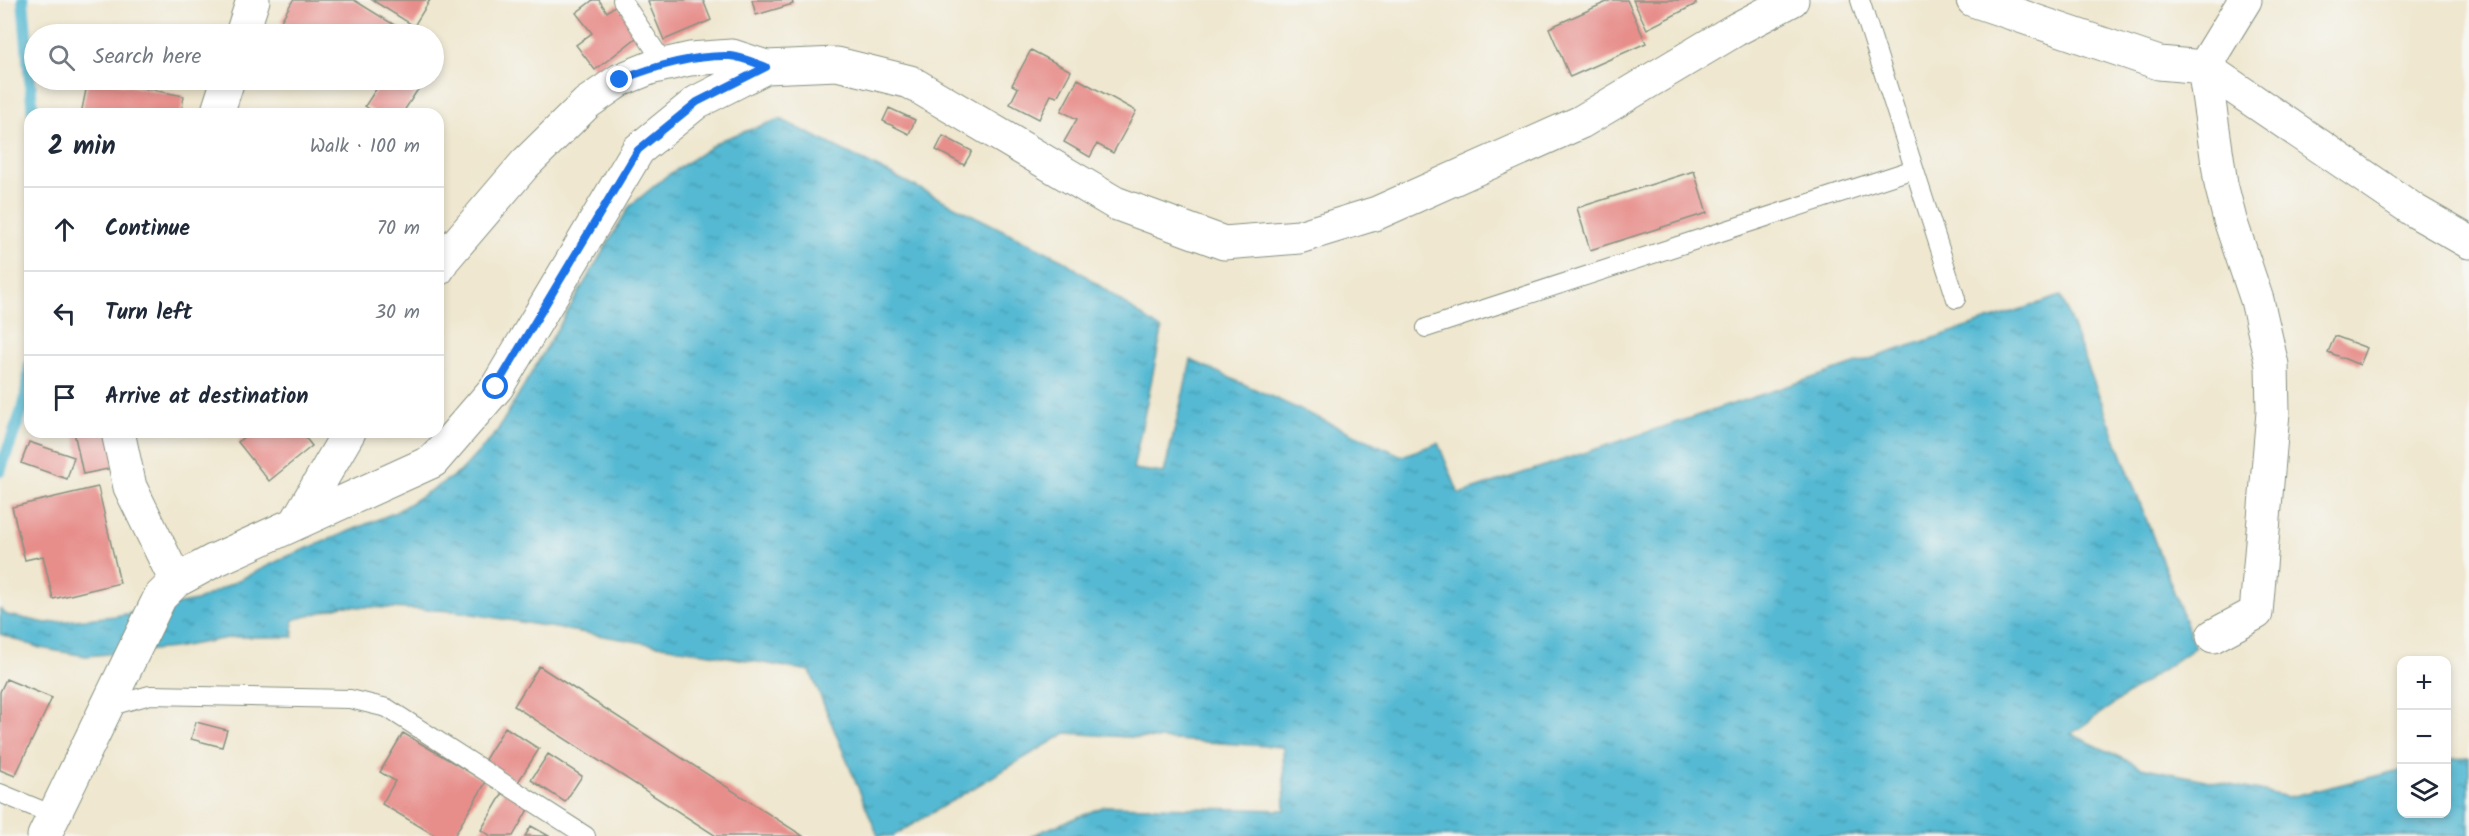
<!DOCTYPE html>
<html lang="en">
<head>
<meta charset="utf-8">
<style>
	body { margin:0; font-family:Kalam,sans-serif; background:#f2f2f3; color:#1f2937 }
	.controls { position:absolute; right:18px; bottom:18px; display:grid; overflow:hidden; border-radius:12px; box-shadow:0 3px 9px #0003 }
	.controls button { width:54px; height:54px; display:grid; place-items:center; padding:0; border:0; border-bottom:2px solid #e0e1e3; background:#fff; color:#1f2937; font:30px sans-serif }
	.stop { position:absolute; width:18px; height:18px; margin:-14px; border:4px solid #1a73e8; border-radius:50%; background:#fff }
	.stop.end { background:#1a73e8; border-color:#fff; box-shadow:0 2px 6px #0008 }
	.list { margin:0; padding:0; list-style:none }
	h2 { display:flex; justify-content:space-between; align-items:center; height:78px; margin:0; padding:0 24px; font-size:26px }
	h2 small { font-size:20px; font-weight:400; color:#747a83 }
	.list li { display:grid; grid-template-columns:39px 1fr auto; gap:18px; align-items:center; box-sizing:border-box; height:84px; padding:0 24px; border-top:2px solid #e0e1e3 }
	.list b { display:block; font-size:22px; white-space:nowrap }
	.list em { font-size:20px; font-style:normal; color:#747a83 }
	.icon { flex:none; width:33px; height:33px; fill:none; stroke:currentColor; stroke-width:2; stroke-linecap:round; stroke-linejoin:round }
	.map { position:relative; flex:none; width:2469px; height:836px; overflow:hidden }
	.search { position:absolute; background:#fff; box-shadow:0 3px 9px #0003; left:24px; top:24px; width:420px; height:66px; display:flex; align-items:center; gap:15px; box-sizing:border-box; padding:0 21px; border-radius:33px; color:#747a83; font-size:22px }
	.panel { position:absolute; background:#fff; box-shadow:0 3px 9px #0003; left:24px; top:108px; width:420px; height:330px; border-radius:18px }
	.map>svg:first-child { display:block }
	.water { fill:url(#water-ripples); stroke:#3a7b84; stroke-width:1.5 }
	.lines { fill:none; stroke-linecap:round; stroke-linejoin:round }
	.stream { stroke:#54b9d3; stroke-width:12 }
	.building { fill:#e78e8b }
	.lane-casing { stroke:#879282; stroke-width:20 }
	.street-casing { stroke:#879282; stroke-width:35 }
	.secondary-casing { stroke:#879282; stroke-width:35 }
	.lane { stroke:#fff; stroke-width:18 }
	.street { stroke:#fff; stroke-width:33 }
	.secondary { stroke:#fff; stroke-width:33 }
	.route { stroke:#1a73e8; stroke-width:8 }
</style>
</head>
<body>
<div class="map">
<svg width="2469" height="836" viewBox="0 0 2469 836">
	<defs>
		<pattern id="water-ripples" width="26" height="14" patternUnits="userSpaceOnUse" patternTransform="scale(1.5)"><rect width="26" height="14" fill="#54b9d3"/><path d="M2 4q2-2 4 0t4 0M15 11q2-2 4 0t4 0" fill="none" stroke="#4598ac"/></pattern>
	</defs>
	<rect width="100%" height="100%" fill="#f6f6f2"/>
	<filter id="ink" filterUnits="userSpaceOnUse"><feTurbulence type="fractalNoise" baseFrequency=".0167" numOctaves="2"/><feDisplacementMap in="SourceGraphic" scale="12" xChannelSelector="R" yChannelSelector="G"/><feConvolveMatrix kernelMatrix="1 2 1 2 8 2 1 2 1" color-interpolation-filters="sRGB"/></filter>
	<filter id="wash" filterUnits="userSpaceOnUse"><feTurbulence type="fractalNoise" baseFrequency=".008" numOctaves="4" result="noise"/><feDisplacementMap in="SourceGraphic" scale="24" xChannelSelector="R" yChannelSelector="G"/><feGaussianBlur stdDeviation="1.35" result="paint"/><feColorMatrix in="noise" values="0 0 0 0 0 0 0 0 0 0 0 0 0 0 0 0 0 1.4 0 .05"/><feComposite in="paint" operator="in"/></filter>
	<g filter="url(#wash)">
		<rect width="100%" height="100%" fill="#efe7cf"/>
		<path class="water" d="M 780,119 L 1063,260 L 1162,330 L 1133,469 L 1164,473 L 1191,360 L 1402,456 L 1438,443 L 1459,494 L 2061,296 L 2195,647 L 2071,734 L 2141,767 L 2289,797 L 2401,770 L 2402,814 L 2446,814 L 2447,759 L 2469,758 L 2469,836 L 1030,836 L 1105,806 L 1285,810 L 1283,747 L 1066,733 L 893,836 L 878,836 L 810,671 L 455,611 L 343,606 L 293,620 L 293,637 L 233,637 L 174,648 L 86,656 L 40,648 L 0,634 L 0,609 L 7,615 L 46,623 L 115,616 L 196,601 L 286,557 L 396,512 L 460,472 L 496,433 L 629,207 L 665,177 L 721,140 Z"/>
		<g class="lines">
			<path class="stream" d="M 23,0 L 33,114
				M 0,471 L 25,402 L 30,365"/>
		</g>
		<g id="blocks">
			<path class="building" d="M 293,0 L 354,0 L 409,34 L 302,34 L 281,21 Z
				M 372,0 L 430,0 L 414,26 Z
				M 593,0 L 599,0 L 607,12 L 617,4 L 640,35 L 595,70 L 576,45 L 592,33 L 576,13 Z
				M 653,0 L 703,0 L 711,20 L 664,40 L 648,2 Z
				M 752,0 L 792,0 L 793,4 L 756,15 Z
				M 1611,0 L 1627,0 L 1646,43 L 1570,77 L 1549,28 Z
				M 1633,0 L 1695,0 L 1696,4 L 1647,29 Z
				M 1031,50 L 1071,71 L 1057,97 L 1051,95 L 1039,119 L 1010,104 L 1018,88 L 1012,85 Z
				M 1078,79 L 1136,111 L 1113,153 L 1097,144 L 1090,157 L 1064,142 L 1077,119 L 1061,111 Z
				M 88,80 L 100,80 L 184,96 L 181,114 L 81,114 Z
				M 144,80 L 174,80 L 172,87 Z
				M 382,80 L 424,80 L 402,114 L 377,114 L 365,106 Z
				M 889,108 L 915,120 L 909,134 L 883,121 Z
				M 943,136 L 972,151 L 964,165 L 936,150 Z
				M 1694,171 L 1707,213 L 1590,250 L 1577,208 Z
				M 2335,336 L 2367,348 L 2360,365 L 2328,352 Z
				M 74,432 L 111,432 L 118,467 L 83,474 Z
				M 249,432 L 301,432 L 312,446 L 269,481 L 238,442 Z
				M 29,442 L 74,457 L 67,479 L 21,463 Z
				M 98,487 L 120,583 L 53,599 L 43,556 L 25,560 L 12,507 Z
				M 539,666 L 803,836 L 716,836 L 514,706 Z
				M 6,679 L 52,698 L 15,776 L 0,770 L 0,692 Z
				M 196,722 L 227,730 L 222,747 L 191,739 Z
				M 505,727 L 539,749 L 518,782 L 484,761 Z
				M 403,733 L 486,782 L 454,836 L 436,836 L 382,804 L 395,781 L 380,772 Z
				M 548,754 L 582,776 L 565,802 L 531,780 Z
				M 504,791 L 530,806 L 513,836 L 491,836 L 481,830 Z
				M 531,826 L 549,836 L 525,836 Z"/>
		</g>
	</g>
	<g filter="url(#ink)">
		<use href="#blocks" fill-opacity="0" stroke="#879282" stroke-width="1.5"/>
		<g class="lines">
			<defs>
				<path id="lane" d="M 622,0 L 665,65
					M 1860,0 L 1956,299
					M 1426,328 L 1914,169
					M 107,707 L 150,695 L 350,699 L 387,708 L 586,836
					M 0,793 L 53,815"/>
				<path id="street" d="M 1973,0 L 2159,63 L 2204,67 L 2415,211 L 2469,242
					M 242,34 L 253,0
					M 2204,67 L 2221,184 L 2230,220 L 2257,300 L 2272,365 L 2273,412 L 2256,613 L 2213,636
					M 217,114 L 228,80
					M 438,269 L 443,260 L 525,164 L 587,103 L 620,80 L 650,68 L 690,59 L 732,56 L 766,67 L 837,64 L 910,82 L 1115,203 L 1224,243 L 1299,237 L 1377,213 L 1581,122 L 1735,30 L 1792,0
					M 118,432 L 130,487 L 176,581
					M 296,523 L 349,432
					M 44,836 L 160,597 L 176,581 L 213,561 L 433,461 L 497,387 L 638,150 L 697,102 L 766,67"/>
				<path id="secondary" d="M 2204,67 L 2245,0"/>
			</defs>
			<use href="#lane" class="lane-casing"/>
			<use href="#street" class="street-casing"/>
			<use href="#secondary" class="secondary-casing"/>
			<use href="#lane" class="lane"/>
			<use href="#street" class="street"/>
			<use href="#secondary" class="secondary"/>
		</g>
	</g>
	<g class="lines" filter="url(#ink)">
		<path class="route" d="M 496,387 L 638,150 L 697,102 L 766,67 C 755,63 742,57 730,56 C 692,55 655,66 620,80"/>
	</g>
</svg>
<div class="controls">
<button>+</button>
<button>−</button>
<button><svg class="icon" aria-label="layers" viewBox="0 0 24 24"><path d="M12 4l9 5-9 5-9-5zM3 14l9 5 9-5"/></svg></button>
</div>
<div class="stop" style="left:496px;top:387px"></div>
<div class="stop end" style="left:620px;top:80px"></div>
<div class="search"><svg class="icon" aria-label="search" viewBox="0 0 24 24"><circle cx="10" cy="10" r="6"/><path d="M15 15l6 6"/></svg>Search here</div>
<section class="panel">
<h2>2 min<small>Walk · 100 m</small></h2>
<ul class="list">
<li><svg class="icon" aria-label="ahead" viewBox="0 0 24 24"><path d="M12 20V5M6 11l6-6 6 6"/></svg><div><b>Continue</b></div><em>70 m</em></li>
<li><svg class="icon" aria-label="left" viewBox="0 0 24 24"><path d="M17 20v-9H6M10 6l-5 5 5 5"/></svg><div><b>Turn left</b></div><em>30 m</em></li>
<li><svg class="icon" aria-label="arrive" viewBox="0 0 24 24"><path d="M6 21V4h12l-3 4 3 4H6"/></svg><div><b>Arrive at destination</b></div></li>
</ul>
</section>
</div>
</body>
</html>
